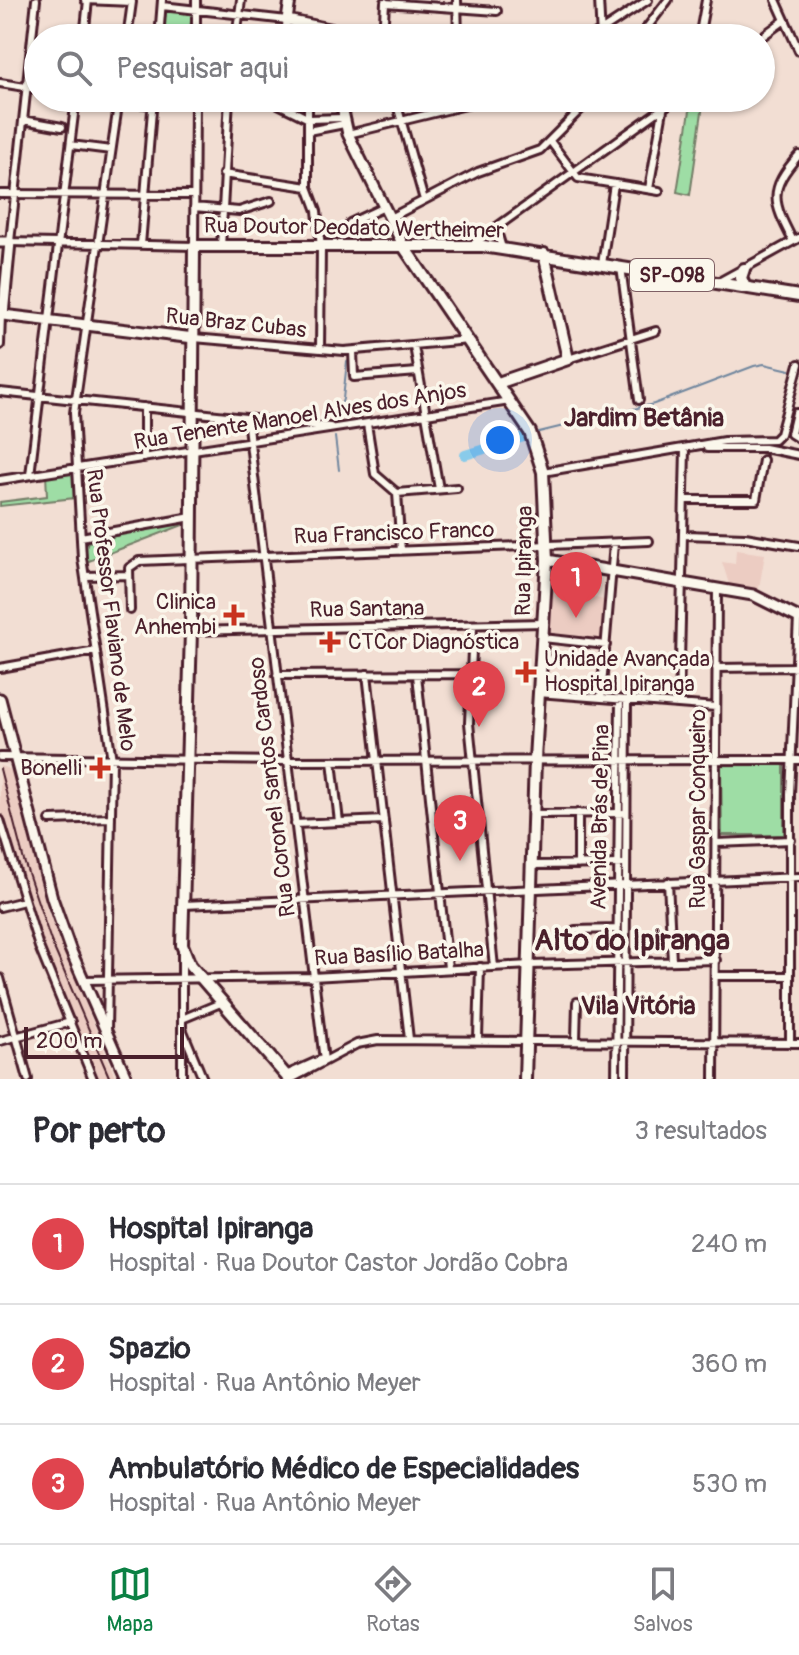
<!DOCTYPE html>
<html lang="pt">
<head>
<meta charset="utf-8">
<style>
	body { margin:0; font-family:Pangolin,sans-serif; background:#f2f2f3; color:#2b2b33 }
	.scale { position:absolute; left:24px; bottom:20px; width:160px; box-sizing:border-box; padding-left:8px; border:4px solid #4a1f2b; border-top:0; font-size:22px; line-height:28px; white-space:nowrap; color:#4a1f2b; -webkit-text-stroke:6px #fbf7ec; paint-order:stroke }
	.you { position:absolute; left:500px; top:440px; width:28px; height:28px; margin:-20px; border:6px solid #fff; border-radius:50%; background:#1a73e8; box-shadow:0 0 0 12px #1a73e833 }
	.badge { display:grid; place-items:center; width:52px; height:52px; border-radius:50%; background:#0b8043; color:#fff; font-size:26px; font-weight:700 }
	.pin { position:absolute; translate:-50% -66px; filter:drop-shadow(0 2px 4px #0008) }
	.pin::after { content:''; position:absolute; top:42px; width:28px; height:24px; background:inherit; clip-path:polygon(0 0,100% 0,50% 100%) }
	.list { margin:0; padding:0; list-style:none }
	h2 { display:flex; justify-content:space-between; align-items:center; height:104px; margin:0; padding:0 32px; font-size:34px }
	h2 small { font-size:26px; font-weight:400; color:#7c7c81 }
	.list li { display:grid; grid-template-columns:52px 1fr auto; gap:24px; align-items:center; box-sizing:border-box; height:120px; padding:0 32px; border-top:2px solid #e1e1e2 }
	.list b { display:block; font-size:30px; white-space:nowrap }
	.list p { margin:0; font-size:26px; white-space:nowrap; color:#7c7c81 }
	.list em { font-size:26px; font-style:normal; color:#7c7c81 }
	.icon { flex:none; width:44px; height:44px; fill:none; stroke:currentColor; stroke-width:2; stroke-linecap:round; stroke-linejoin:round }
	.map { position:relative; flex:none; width:799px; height:1079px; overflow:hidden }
	.search { position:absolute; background:#fff; box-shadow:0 2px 6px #0004; left:24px; right:24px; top:24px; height:88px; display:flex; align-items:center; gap:20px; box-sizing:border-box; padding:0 28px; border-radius:44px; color:#7c7c81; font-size:30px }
	.sheet { height:464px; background:#fff }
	nav { display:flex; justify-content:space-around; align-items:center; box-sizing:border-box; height:112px; border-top:2px solid #e1e1e2; background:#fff; font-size:22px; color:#7c7c81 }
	nav a { display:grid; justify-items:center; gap:4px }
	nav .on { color:#0b8043 }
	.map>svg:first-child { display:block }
	.built { fill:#ecccc2 }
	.green { fill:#9edda5; stroke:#747e68; stroke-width:2 }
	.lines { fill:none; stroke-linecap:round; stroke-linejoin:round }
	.stream { stroke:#70869e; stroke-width:2 }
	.river { stroke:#89cbea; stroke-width:10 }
	.street-casing { stroke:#4a1f2b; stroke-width:12 }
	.secondary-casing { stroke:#4a1f2b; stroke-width:15 }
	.primary-casing { stroke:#4a1f2b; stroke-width:16 }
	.street { stroke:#fbf7ec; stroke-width:6 }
	.secondary { stroke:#fbf7ec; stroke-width:9 }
	.primary { stroke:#fbf7ec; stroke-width:10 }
	.rail { stroke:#4a1f2b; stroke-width:2 }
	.poi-dot { fill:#c8321e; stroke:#fbf7ec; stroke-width:3 }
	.labels { text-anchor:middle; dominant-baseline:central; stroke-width:7; stroke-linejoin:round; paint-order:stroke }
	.shield { fill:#fbf7ec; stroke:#7f6065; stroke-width:2 }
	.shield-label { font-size:20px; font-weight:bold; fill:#4a1f2b }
	.street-label { font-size:22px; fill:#4a1f2b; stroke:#fbf7ec }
	.poi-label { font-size:22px; fill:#4a1f2b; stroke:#fbf7ec; text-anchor:end }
	.quarter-label { font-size:26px; font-weight:bold; fill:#4a1f2b; stroke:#fbf7ec }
	.district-label { font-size:30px; font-weight:bold; fill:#4a1f2b; stroke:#fbf7ec }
</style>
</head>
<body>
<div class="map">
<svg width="799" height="1079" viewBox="0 0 799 1079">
	<rect width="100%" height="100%" fill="#f2ded3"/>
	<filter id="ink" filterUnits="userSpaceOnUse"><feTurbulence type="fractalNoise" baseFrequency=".0125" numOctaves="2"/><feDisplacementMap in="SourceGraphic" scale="16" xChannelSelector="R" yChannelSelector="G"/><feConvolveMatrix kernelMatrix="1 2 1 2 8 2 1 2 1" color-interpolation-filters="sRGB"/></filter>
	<g filter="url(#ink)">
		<path class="built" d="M 736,550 L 765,554 L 758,594 L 730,587 L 722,562 L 735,564 Z
			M 550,589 L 605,600 L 601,642 L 547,635 Z
			M 0,766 L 12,770 L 47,910 L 116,1079 L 95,1079 L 40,940 L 0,810 Z"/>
		<path class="green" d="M 165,8 L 192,12 L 189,38 L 163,38 Z
			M 692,98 L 704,98 L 690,195 L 677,192 Z
			M 73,471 L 75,498 L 0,506 L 0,502 L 47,496 L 46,474 Z
			M 181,521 L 183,525 L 86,562 L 84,549 L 88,542 Z
			M 721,764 L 784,764 L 784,835 L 722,835 Z"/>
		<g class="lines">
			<path class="stream" d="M 335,423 L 343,399 L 347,361
				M 539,432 L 654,404 L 754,366 L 764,364 L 790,370
				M 335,437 L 339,470"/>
			<path class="river" d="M 465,455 L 527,436"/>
			<defs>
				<path id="street" d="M 36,0 L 10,242 L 194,246 L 195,98
					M 85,0 L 132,2
					M 457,0 L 458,38
					M 599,0 L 601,38
					M 776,0 L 799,51
					M 385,3 L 497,11
					M 162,6 L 287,20 L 284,38
					M 334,30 L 381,38
					M 84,38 L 88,0
					M 127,38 L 132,2
					M 159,38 L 162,0
					M 196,38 L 196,0
					M 236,38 L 241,0
					M 383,38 L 385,2
					M 590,38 L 648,0
					M 639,38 L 668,0
					M 699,38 L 706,0
					M 760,38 L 785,20
					M 0,83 L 38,89
					M 98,98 L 152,105
					M 266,98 L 309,119 L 342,118
					M 308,98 L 308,187 L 317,211 L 321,247 L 320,349
					M 395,98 L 424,200
					M 23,120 L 62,127
					M 308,131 L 344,124
					M 348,134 L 495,98
					M 550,141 L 578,178 L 659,191
					M 71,145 L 111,150
					M 223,174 L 308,187
					M 649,189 L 663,110
					M 0,194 L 194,195
					M 194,207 L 239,211 L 271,201
					M 390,218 L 478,172 L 540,150 L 592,98
					M 350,223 L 384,207
					M 496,228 L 502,248
					M 793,241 C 773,202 767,191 799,155
					M 473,244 L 677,98
					M 141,245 L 153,98
					M 221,247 L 229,98
					M 602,264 L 614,184
					M 621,267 L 639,400
					M 719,282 L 799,238
					M 194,338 L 344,351 L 469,340
					M 0,345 L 1,315
					M 414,346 L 439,489
					M 353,351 L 354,377 L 418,372
					M 568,359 L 656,331
					M 0,392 L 330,427
					M 144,407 L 144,458
					M 799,413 L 796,413 L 791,434 L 799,439
					M 247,418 L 324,1061
					M 367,424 L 375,474 L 397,493 L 457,488
					M 707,448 L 764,448 L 799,455
					M 543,472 L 724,441 L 774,440 L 780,434 L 799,364
					M 30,475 L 76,98
					M 0,480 L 510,401
					M 397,493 L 401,551
					M 685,500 L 756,500 L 763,460
					M 685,535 L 745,537 L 799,546
					M 81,537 L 192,517
					M 85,576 L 129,575
					M 130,610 L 129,568 L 139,561 L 649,541
					M 473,625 L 469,723 L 494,967
					M 191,631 L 543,623
					M 543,638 L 606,645
					M 0,668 L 96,651
					M 716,668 L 799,667
					M 367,674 L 409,1039
					M 277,675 L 470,674
					M 417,675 L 448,968
					M 538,693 L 716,707
					M 601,698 L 614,543
					M 679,704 L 685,449
					M 0,757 L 288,761 L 799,760
					M 332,761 L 339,822
					M 578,813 L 578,865
					M 534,814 L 622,813
					M 0,820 L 39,947 L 93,1079
					M 50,820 L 111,818
					M 295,824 L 384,820
					M 716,843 L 791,840
					M 532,865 L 622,864
					M 668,882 L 672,961
					M 184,905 L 799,877
					M 0,907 L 24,901
					M 575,930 L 617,929
					M 716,976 L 790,976
					M 0,978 L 28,1079
					M 84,980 L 312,977 L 530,965 L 716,960
					M 182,1019 L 223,1002
					M 107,1030 L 112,760 L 82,558 L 74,413 L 119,98
					M 183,1031 L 203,1079
					M 478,1039 L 480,967
					M 576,1040 L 577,1002
					M 0,1041 L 71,1022
					M 790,1043 L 790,794 L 798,617
					M 286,1075 L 324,1058
					M 182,1079 L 182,953
					M 291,1079 L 357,1044 L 378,1040 L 799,1043
					M 616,1079 L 620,700
					M 625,1079 L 627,701
					M 714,1079 L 717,588"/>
				<path id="secondary" d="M 290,0 L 287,20 L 334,30 L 334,38
					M 340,98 L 348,134 L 404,247
					M 0,242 L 10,242 L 3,315 L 194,338
					M 547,560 L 753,595 L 799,618
					M 0,699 L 52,898 L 70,949 L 127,1079"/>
				<path id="primary" d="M 404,247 L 530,432 L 543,472 L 547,560 L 535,759 L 525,1079
					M 744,269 L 741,278 L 745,287
					M 498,383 L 568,359 L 544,254
					M 289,1079 L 190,965 L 182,945 L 191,631 L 194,246 L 483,246 L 799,296"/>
			</defs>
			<use href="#street" class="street-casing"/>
			<use href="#secondary" class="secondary-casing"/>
			<use href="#primary" class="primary-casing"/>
			<use href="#street" class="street"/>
			<use href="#secondary" class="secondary"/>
			<use href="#primary" class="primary"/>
			<path class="rail" d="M 0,769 L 24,861 L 51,941 L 110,1079"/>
		</g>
	</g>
	<g class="poi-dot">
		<path d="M230 603h8v8h8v8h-8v8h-8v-8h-8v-8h8z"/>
		<path d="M326 630h8v8h8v8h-8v8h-8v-8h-8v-8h8z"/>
		<path d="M522 660h8v8h8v8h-8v8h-8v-8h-8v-8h8z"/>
		<path d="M96 756h8v8h8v8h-8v8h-8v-8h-8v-8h8z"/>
	</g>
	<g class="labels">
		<rect class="shield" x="630" y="259" width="84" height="32" rx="6"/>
		<g class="shield-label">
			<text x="672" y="275">SP-098</text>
		</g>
		<g class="street-label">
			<text transform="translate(354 228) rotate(1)">Rua Doutor Deodato Wertheimer</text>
			<text transform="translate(236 323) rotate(6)">Rua Braz Cubas</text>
			<text transform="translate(300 416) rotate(-9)">Rua Tenente Manoel Alves dos Anjos</text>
			<text transform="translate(394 533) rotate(-2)">Rua Francisco Franco</text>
			<text transform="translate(524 561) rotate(-89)">Rua Ipiranga</text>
			<text transform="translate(367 609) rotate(-1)">Rua Santana</text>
			<text transform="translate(111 610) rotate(83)">Rua Professor Flaviano de Melo</text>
			<text transform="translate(272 787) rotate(-97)">Rua Coronel Santos Cardoso</text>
			<text transform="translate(698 809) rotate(-90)">Rua Gaspar Conqueiro</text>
			<text transform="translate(600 817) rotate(-89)">Avenida Brás de Pina</text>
			<text transform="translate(399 954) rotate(-3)">Rua Basílio Batalha</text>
		</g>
		<g class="poi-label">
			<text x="216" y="602">Clinica<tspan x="216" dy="25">Anhembi</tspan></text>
			<text x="348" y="642" text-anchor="start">CTCor Diagnóstica</text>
			<text x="544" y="659" text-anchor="start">Unidade Avançada<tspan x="544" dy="25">Hospital Ipiranga</tspan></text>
			<text x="82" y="768">Bonelli</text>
		</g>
		<g class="quarter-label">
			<text x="644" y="418">Jardim Betânia</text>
			<text x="638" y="1006">Vila Vitória</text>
		</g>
		<g class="district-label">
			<text x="632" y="940">Alto do Ipiranga</text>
		</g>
	</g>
</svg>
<div class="scale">200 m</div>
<div class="you"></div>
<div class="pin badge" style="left:576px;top:618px;background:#e0444e">1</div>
<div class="pin badge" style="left:479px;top:727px;background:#e0444e">2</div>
<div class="pin badge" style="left:460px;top:861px;background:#e0444e">3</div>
<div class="search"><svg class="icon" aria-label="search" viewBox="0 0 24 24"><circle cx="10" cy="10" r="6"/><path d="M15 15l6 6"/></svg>Pesquisar aqui</div>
</div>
<section class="sheet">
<h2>Por perto<small>3 resultados</small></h2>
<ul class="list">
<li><span class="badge" style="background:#e0444e">1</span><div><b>Hospital Ipiranga</b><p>Hospital · Rua Doutor Castor Jordão Cobra</p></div><em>240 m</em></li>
<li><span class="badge" style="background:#e0444e">2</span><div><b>Spazio</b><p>Hospital · Rua Antônio Meyer</p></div><em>360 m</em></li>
<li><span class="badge" style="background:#e0444e">3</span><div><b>Ambulatório Médico de Especialidades</b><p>Hospital · Rua Antônio Meyer</p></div><em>530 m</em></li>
</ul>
</section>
<nav>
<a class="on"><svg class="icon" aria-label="map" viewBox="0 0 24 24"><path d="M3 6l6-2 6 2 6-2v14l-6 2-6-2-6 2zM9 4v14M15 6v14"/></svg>Mapa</a>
<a><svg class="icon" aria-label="directions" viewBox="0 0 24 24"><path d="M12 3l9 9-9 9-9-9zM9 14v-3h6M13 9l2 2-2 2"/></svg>Rotas</a>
<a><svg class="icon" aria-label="saved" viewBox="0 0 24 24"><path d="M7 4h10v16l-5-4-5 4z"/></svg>Salvos</a>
</nav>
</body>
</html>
